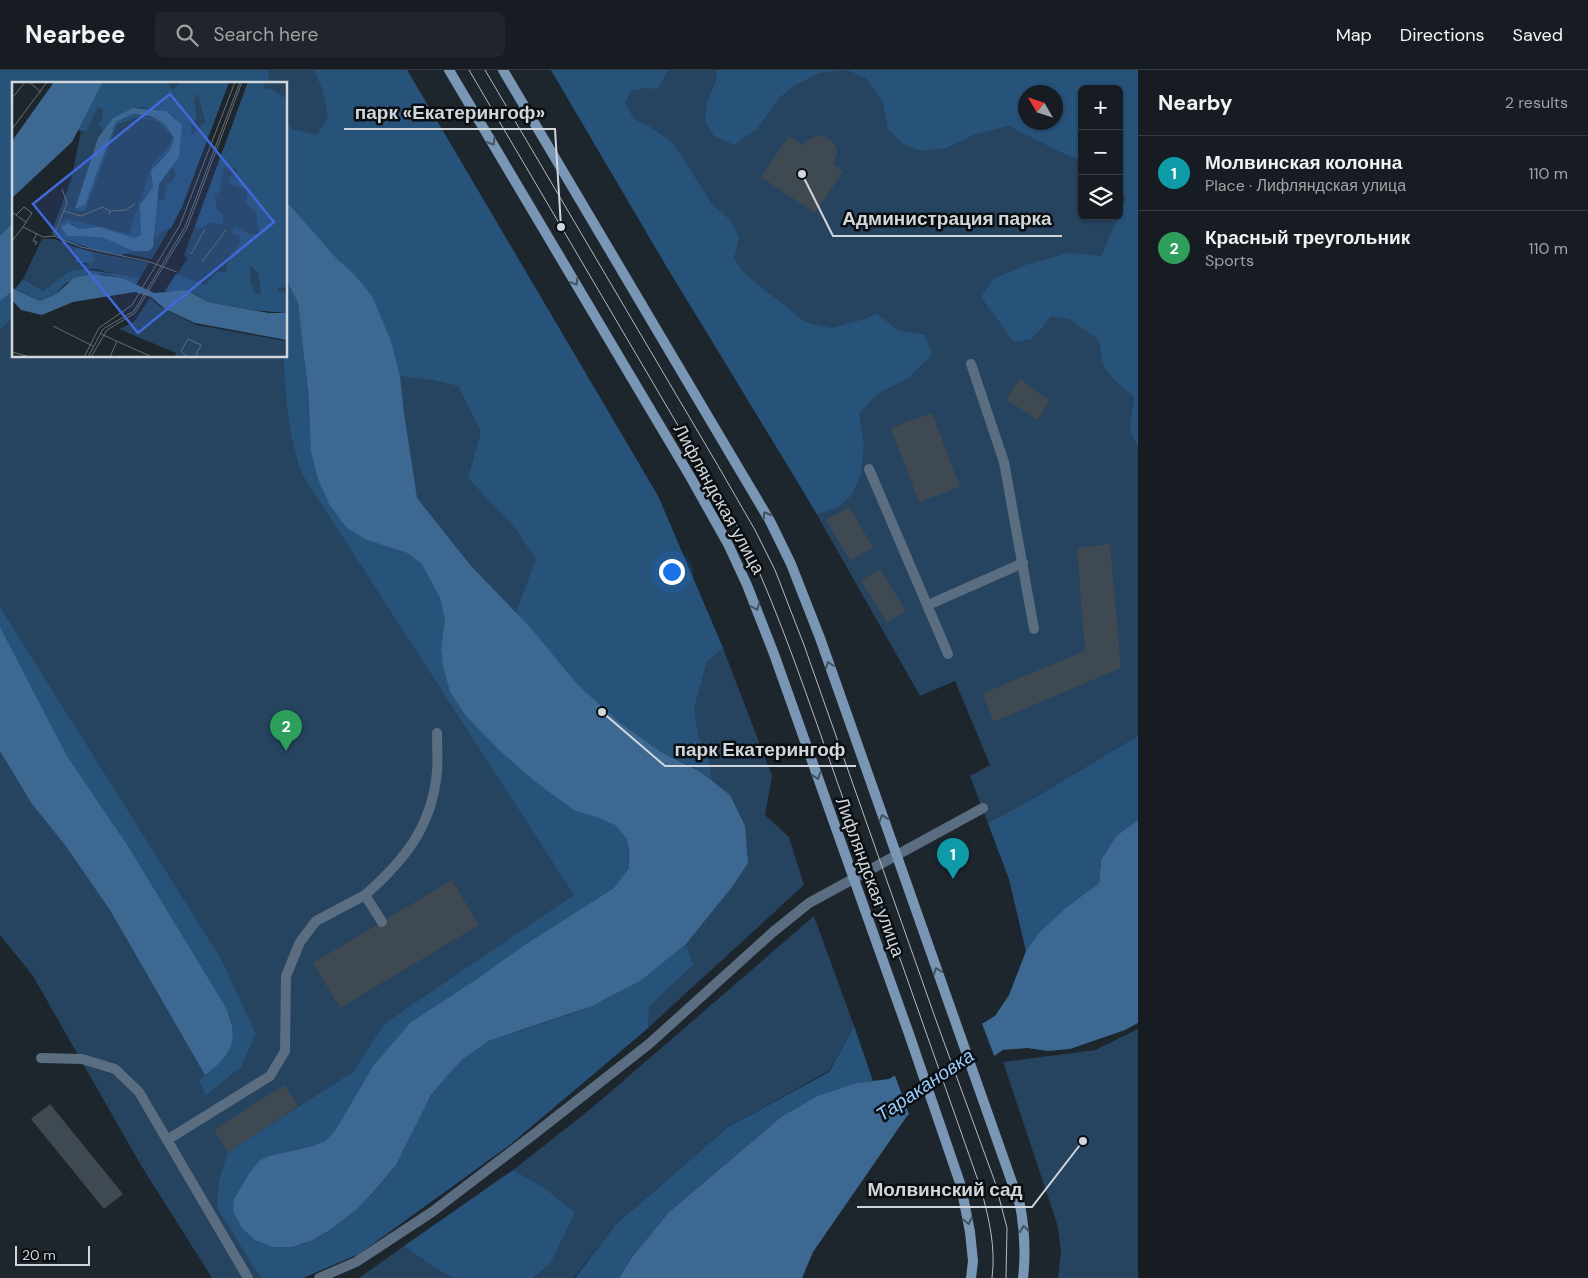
<!DOCTYPE html>
<html lang="en">
<head>
<meta charset="utf-8">
<style>
	body { margin:0; font-family:"DM Sans",sans-serif; background:#1f252a; color:#f1f3f6 }
	.controls { position:absolute; right:15px; top:15px; display:grid; overflow:hidden; border-radius:8px; box-shadow:0 1px 4px #0004 }
	.controls button { width:45px; height:45px; display:grid; place-items:center; padding:0; border:0; border-bottom:1px solid #353a40; background:#161c22; color:#f1f3f6; font:25px sans-serif }
	.compass { position:absolute; left:1018px; top:15px; width:45px; height:45px; border-radius:50%; background:#161c22; box-shadow:0 1px 4px #0004; rotate:309deg }
	.scale { position:absolute; left:15px; bottom:12px; width:75px; box-sizing:border-box; padding-left:5px; border:2px solid #d0d6db; border-top:0; font-size:14px; line-height:18px; white-space:nowrap; color:#d0d6db; -webkit-text-stroke:4px #0a0e11; paint-order:stroke }
	.you { position:absolute; left:671px; top:501px; width:18px; height:18px; margin:-12px; border:4px solid #fff; border-radius:50%; background:#1a73e8; box-shadow:0 0 0 8px #1a73e833 }
	.badge { display:grid; place-items:center; width:32px; height:32px; border-radius:50%; background:#f39f84; color:#fff; font-size:16px; font-weight:700 }
	.pin { position:absolute; translate:-50% -41px; filter:drop-shadow(0 1px 2px #0008) }
	.pin::after { content:''; position:absolute; top:26px; width:18px; height:15px; background:inherit; clip-path:polygon(0 0,100% 0,50% 100%) }
	.list { margin:0; padding:0; list-style:none }
	h2 { display:flex; justify-content:space-between; align-items:center; height:65px; margin:0; padding:0 20px; font-size:21px }
	h2 small { font-size:16px; font-weight:400; color:#9ea1a5 }
	.list li { display:grid; grid-template-columns:32px 1fr auto; gap:15px; align-items:center; box-sizing:border-box; height:75px; padding:0 20px; border-top:1px solid #353a40 }
	.list b { display:block; font-size:19px; white-space:nowrap }
	.list p { margin:0; font-size:16px; white-space:nowrap; color:#9ea1a5 }
	.list em { font-size:16px; font-style:normal; color:#9ea1a5 }
	.icon { flex:none; width:28px; height:28px; fill:none; stroke:currentColor; stroke-width:2; stroke-linecap:round; stroke-linejoin:round }
	.map { position:relative; flex:none; width:1138px; height:1208px; overflow:hidden }
	header { display:flex; align-items:center; gap:30px; box-sizing:border-box; height:70px; padding:0 25px; background:#161c22; border-bottom:1px solid #353a40 }
	header strong { font-size:24px }
	nav { display:flex; gap:28px; margin-inline-start:auto; font-size:18px }
	.search { width:350px; height:45px; background:#1f252a; display:flex; align-items:center; gap:12px; box-sizing:border-box; padding:0 18px; border-radius:8px; color:#9ea1a5; font-size:19px }
	main { display:flex }
	aside { flex:1; background:#161c22 }
	.map>svg:first-child { display:block }
	.green { fill:#26435f; fill-rule:evenodd }
	.forest { fill:#27527a; fill-rule:evenodd }
	.water { fill:#3c6891 }
	.pier { fill:#1d252d }
	.building { fill:#3f4952 }
	.lines { fill:none; stroke-linecap:round; stroke-linejoin:round }
	.lane { stroke:#5b6d80; stroke-width:10 }
	.secondary { stroke:#7997b4; stroke-width:10 }
	.tram { stroke:#b5bbc0; stroke-width:1 }
	.oneway { stroke:#425262 }
	.labels { text-anchor:middle; dominant-baseline:central; stroke-width:5; stroke-linejoin:round; paint-order:stroke }
	.street-label { font-size:18px; fill:#d0d6db; stroke:#0a0e11 }
	.water-label { font-size:19px; font-style:italic; fill:#98cbfd; stroke:#0a0e11 }
	.inset-road { fill:none; stroke:#656c73; stroke-width:1 }
	.view { fill:#4169d9; fill-opacity:0.15; stroke:#4169d9; stroke-width:2.5 }
	.inset-edge { fill:none; stroke:#d0d6db; stroke-width:2.5 }
	.leader { fill:none; stroke:#d0d6db; stroke-width:2 }
	.callout-dot { fill:#d0d6db; stroke:#0a0e11; stroke-width:2 }
	.callout-label { font-size:19px; text-anchor:middle; font-weight:bold; fill:#d0d6db; stroke:#0a0e11; stroke-width:5; stroke-linejoin:round; paint-order:stroke }
</style>
</head>
<body>
<header>
<strong>Nearbee</strong>
<div class="search"><svg class="icon" aria-label="search" viewBox="0 0 24 24"><circle cx="10" cy="10" r="6"/><path d="M15 15l6 6"/></svg>Search here</div>
<nav><a>Map</a><a>Directions</a><a>Saved</a></nav>
</header>
<main>
<div class="map">
<svg width="1138" height="1208" viewBox="0 0 1138 1208">
	<rect width="100%" height="100%" fill="#1d252d"/>
	<path class="green" d="M 0,0 L 407,0 L 658,426 L 723,578 L 772,706 L 765,745 L 789,767 L 804,815 L 648,958 L 507,1077 L 303,1208 L 212,1208 L 142,1097 L 33,906 L 0,865 ZM 14,14 L 286,14 L 286,286 L 14,286 Z
		M 551,0 L 1138,0 L 1138,750 L 1116,766 L 1026,881 L 1009,809 L 970,706 L 990,695 L 955,611 L 920,626 L 788,394 L 668,199 ZM 1082,19 L 1119,19 L 1119,146 L 1082,146 ZM 1026,22 L 1056,22 L 1056,52 L 1026,52 Z
		M 814,846 L 854,956 L 829,1001 L 728,1057 L 615,1155 L 574,1208 L 533,1208 L 550,1194 L 513,1100 L 593,1037 Z
		M 1138,959 L 1138,1208 L 1058,1208 L 1061,1182 L 1058,1157 L 1003,992 L 1095,980 Z
		M 404,1176 L 433,1197 L 453,1208 L 359,1208 Z"/>
	<path class="forest" d="M 0,0 L 269,0 L 268,14 L 14,14 L 14,152 L 0,166 Z
		M 314,0 L 407,0 L 658,426 L 723,578 L 707,591 L 694,638 L 698,665 L 708,688 L 712,710 L 701,701 L 661,682 L 619,652 L 577,614 L 516,542 L 536,489 L 514,457 L 468,408 L 481,362 L 458,316 L 433,310 L 400,306 L 391,271 L 354,204 L 338,190 L 286,131 L 286,51 L 293,59 L 317,65 L 328,48 L 323,21 Z
		M 551,0 L 668,0 L 658,19 L 645,18 L 631,21 L 625,33 L 634,49 L 652,58 L 673,73 L 712,134 L 731,151 L 739,167 L 734,189 L 746,205 L 805,252 L 831,258 L 861,250 L 877,244 L 898,260 L 925,265 L 932,285 L 908,308 L 876,325 L 859,344 L 864,376 L 861,405 L 851,426 L 838,437 L 817,444 L 668,199 Z
		M 717,0 L 847,0 L 819,3 L 794,16 L 779,28 L 757,59 L 734,75 L 714,66 L 705,51 L 707,33 L 716,11 Z
		M 847,0 L 1138,0 L 1138,378 L 1130,360 L 1134,327 L 1117,313 L 1103,295 L 1099,270 L 1071,250 L 1051,246 L 1043,257 L 1031,269 L 1014,272 L 981,227 L 992,210 L 1025,195 L 1068,183 L 1101,186 L 1126,128 L 1119,119 L 1119,19 L 1082,19 L 1082,91 L 1058,81 L 1010,56 L 976,64 L 946,78 L 922,81 L 903,74 L 888,59 L 883,33 L 866,8 ZM 1026,22 L 1056,22 L 1056,52 L 1026,52 Z
		M 286,209 L 298,233 L 305,279 L 309,353 L 367,470 L 407,483 L 422,494 L 431,509 L 440,528 L 445,550 L 441,579 L 443,596 L 450,622 L 465,645 L 499,680 L 533,710 L 615,755 L 627,769 L 629,798 L 614,818 L 523,876 L 474,911 L 411,952 L 373,996 L 335,1061 L 325,1071 L 313,1076 L 281,1083 L 260,1090 L 250,1102 L 234,1129 L 255,1170 C 267,1174 278,1178 291,1177 C 325,1174 379,1122 396,1094 C 414,1065 423,1030 447,1006 C 459,993 473,980 487,971 C 496,966 510,964 520,961 C 544,953 568,946 591,936 C 627,921 656,898 686,874 L 693,895 L 649,936 L 648,958 L 507,1077 L 359,1184 L 303,1208 L 262,1208 L 254,1198 L 217,1137 L 219,1111 L 228,1082 L 353,1002 L 384,954 L 574,825 L 302,404 C 288,364 285,328 284,286 L 286,286 Z
		M 14,220 L 14,246 L 0,260 L 0,231 Z
		M 0,537 L 221,889 L 256,964 L 241,997 L 206,1025 L 199,1011 L 232,971 L 232,953 L 225,936 L 128,776 L 67,686 L 0,557 Z
		M 1138,666 L 1138,750 L 1116,766 L 1101,790 L 1099,813 C 1072,834 1046,853 1026,881 L 1009,809 L 988,753 L 1028,732 Z
		M 854,956 L 873,1011 L 856,1013 L 781,1047 L 669,1142 L 632,1187 L 619,1208 L 575,1208 L 615,1155 L 728,1057 L 829,1002 Z
		M 513,1100 L 546,1119 L 575,1143 L 550,1194 L 533,1208 L 453,1208 L 433,1197 L 404,1176 Z"/>
	<path class="water" d="M 286,131 L 338,190 L 354,204 L 372,226 L 391,271 L 400,306 L 404,343 L 417,428 L 471,496 L 529,556 L 577,614 L 619,652 L 661,682 L 701,702 L 730,725 L 745,756 L 748,793 L 732,817 L 686,874 L 640,911 L 592,936 L 488,971 L 463,989 L 446,1007 L 431,1025 L 396,1095 L 376,1119 L 357,1139 L 333,1158 L 313,1170 L 293,1177 L 273,1177 L 255,1170 L 242,1158 L 233,1141 L 234,1129 L 250,1102 L 260,1090 L 269,1086 L 313,1076 L 325,1071 L 335,1061 L 373,996 L 411,952 L 474,911 L 523,876 L 614,818 L 629,798 L 629,783 L 627,769 L 615,755 L 599,748 L 574,740 L 533,710 L 499,680 L 465,645 L 450,622 L 443,596 L 441,579 L 445,550 L 440,528 L 422,494 L 407,483 L 367,470 L 347,458 L 330,436 L 318,409 L 311,381 L 308,320 L 298,233 L 286,209 Z
		M 14,152 L 14,220 L 0,231 L 0,166 Z
		M 0,557 L 67,686 L 128,776 L 225,936 C 240,968 233,984 205,1005 L 110,840 L 65,775 L 32,734 L 0,681 Z
		M 1138,750 L 1138,953 L 1125,960 L 1070,979 L 1048,981 L 1027,978 L 1003,980 L 907,1046 L 813,1182 L 802,1208 L 619,1208 L 632,1187 L 669,1142 L 781,1047 L 818,1026 L 856,1013 L 889,1009 L 995,946 L 1009,925 L 1026,881 L 1040,862 L 1066,838 L 1099,813 L 1101,790 L 1116,766 Z"/>
	<path class="pier" d="M 981,951 L 995,988 L 910,1047 L 894,1003 Z"/>
	<path class="building" d="M 789,66 L 803,75 L 813,67 L 825,66 L 834,73 L 837,82 L 833,94 L 843,102 L 815,143 L 761,107 Z
		M 1020,309 L 1050,331 L 1037,350 L 1006,329 Z
		M 932,343 L 960,417 L 919,432 L 891,358 Z
		M 849,437 L 873,477 L 850,491 L 826,450 Z
		M 1110,474 L 1121,598 L 993,652 L 983,623 L 1085,581 L 1077,478 Z
		M 880,499 L 906,541 L 887,552 L 861,511 Z
		M 452,810 L 479,855 L 340,938 L 313,893 Z
		M 284,1015 L 298,1036 L 228,1082 L 214,1060 Z
		M 50,1034 L 123,1124 L 104,1139 L 31,1049 Z"/>
	<g class="lines">
		<path class="lane" d="M 971,294 L 1004,392 L 1034,559
			M 869,399 L 948,584
			M 928,535 L 1023,493
			M 365,825 C 405,790 432,756 437,702 C 438,689 437,676 437,663
			M 41,988 L 82,989 L 115,999 L 139,1022 L 248,1208
			M 167,1070 L 270,1006 L 285,981 L 286,906 L 300,872 L 316,851 L 365,825 L 382,852
			M 319,1208 L 356,1192 L 432,1142 L 533,1065 L 649,974 L 773,862 L 809,833 L 983,738"/>
		<path class="secondary" d="M 449,0 L 691,408 L 728,474 L 747,515 L 774,584 L 909,964 L 961,1116 L 970,1162 L 973,1191 L 971,1208
			M 503,0 L 732,387 L 770,451 L 791,494 L 820,568 L 1020,1135 C 1025,1161 1026,1182 1023,1208"/>
		<path class="tram" d="M 469,0 L 743,466 C 781,547 809,632 839,717 C 887,851 934,985 981,1119 C 989,1149 996,1177 992,1208
			M 485,0 L 717,394 L 755,460 L 775,500 L 804,575 L 937,953 L 995,1112 L 1007,1158 L 1006,1208"/>
	</g>
	<defs><path id="oneway-chevron" d="M-2-3.5L2.5 0L-2 3.5" fill="none" stroke-width="1.6" stroke-linecap="round" stroke-linejoin="round" transform="scale(1.25)"/></defs>
	<g class="oneway">
		<use href="#oneway-chevron" transform="translate(492 72) rotate(59)"/>
		<use href="#oneway-chevron" transform="translate(575 212) rotate(59)"/>
		<use href="#oneway-chevron" transform="translate(766 445) rotate(-120)"/>
		<use href="#oneway-chevron" transform="translate(756 537) rotate(69)"/>
		<use href="#oneway-chevron" transform="translate(829 595) rotate(-109)"/>
		<use href="#oneway-chevron" transform="translate(817 706) rotate(71)"/>
		<use href="#oneway-chevron" transform="translate(883 748) rotate(-109)"/>
		<use href="#oneway-chevron" transform="translate(937 901) rotate(-110)"/>
		<use href="#oneway-chevron" transform="translate(968 1151) rotate(78)"/>
		<use href="#oneway-chevron" transform="translate(1024 1159) rotate(-97)"/>
	</g>
	<g class="labels">
		<g class="street-label">
			<text transform="translate(719 429) rotate(61)">Лифляндская улица</text>
			<text transform="translate(870 807) rotate(70)">Лифляндская улица</text>
		</g>
		<g class="water-label">
			<text transform="translate(925 1015) rotate(-34)">Таракановка</text>
		</g>
	</g>
	<g transform="translate(12 12)">
		<rect width="275" height="275" fill="#1d252d"/>
		<path d="M 91,0 L 217,0 L 170,125 L 140,177 L 57,161 L 39,151 L 59,98 L 69,49 L 66,48 ZM 236,0 L 275,0 L 275,231 L 241,228 L 153,209 L 176,176 L 172,173 ZM 30,157 L 43,157 L 62,165 L 65,181 L 73,183 L 81,176 L 81,170 L 137,181 L 128,196 L 121,197 L 84,187 L 57,189 L 31,209 L 11,197 ZM 138,216 L 148,225 L 185,243 L 275,259 L 275,275 L 163,275 L 164,271 L 107,247 L 122,240 Z" fill="#26435f"/>
		<path d="M 91,0 L 154,0 L 161,8 L 170,0 L 217,0 L 170,125 L 159,146 L 150,149 L 143,157 L 144,120 L 152,117 L 155,102 L 161,99 L 164,92 L 160,85 L 168,70 L 163,35 L 149,28 L 126,25 L 101,36 L 92,49 L 86,41 L 91,35 L 91,27 L 86,25 L 75,48 L 69,49 L 66,48 ZM 186,11 L 193,40 L 180,53 L 179,45 L 185,35 L 182,17 ZM 236,0 L 253,0 L 251,6 L 260,7 L 275,17 L 275,205 L 266,206 L 266,210 L 275,211 L 275,231 L 241,228 L 196,220 L 182,211 L 153,209 L 164,192 L 193,203 L 205,190 L 214,190 L 215,181 L 228,161 L 227,153 L 220,151 L 222,144 L 238,153 L 247,151 L 244,131 L 233,121 L 236,108 L 217,102 L 217,96 L 225,92 L 224,85 L 216,88 L 212,85 L 208,108 L 203,115 L 204,126 L 211,133 L 211,143 L 198,140 L 191,146 L 183,145 ZM 238,183 L 246,191 L 249,211 L 244,212 L 239,202 ZM 121,32 L 147,38 L 159,48 L 162,56 L 159,67 L 144,82 L 139,96 L 141,105 L 129,120 L 129,153 L 122,156 L 88,145 L 67,147 L 59,141 L 55,154 L 89,155 L 122,169 L 109,173 L 83,168 L 45,154 L 49,140 L 57,137 L 117,152 L 140,83 L 158,63 L 161,55 L 147,40 L 125,35 L 105,43 L 73,129 L 61,129 L 73,123 L 104,40 ZM 62,165 L 81,170 L 81,181 L 64,181 ZM 71,187 L 128,196 L 124,203 L 111,196 L 90,192 L 54,201 L 44,212 L 28,219 L 3,207 L 11,197 L 31,209 L 57,189 Z" fill="#27527a" fill-rule="evenodd"/>
		<path d="M 42,0 L 91,0 L 60,60 L 0,116 L 0,59 ZM 121,26 L 154,29 L 170,43 L 167,75 L 147,102 L 141,165 L 137,169 L 122,169 L 89,155 L 55,154 L 49,145 L 56,141 L 67,147 L 88,145 L 122,156 L 129,153 L 128,123 L 141,105 L 139,89 L 159,67 L 162,56 L 153,42 L 139,34 L 121,32 L 104,40 L 73,123 L 63,127 L 86,56 L 101,36 ZM 82,192 L 111,196 L 142,211 L 174,208 L 196,220 L 257,231 L 275,231 L 275,258 L 183,241 L 153,227 L 139,215 L 123,210 L 61,220 L 30,233 L 9,228 L 0,218 L 0,206 L 28,219 L 44,212 L 62,196 Z" fill="#3c6891"/>
		<path class="inset-road" d="M 17,0 L 29,10M 0,16 L 13,0M 0,47 L 35,0M 52,129 L 69,134 L 91,125 L 98,129 L 97,133M 98,129 L 114,128 L 123,122M 0,130 L 14,140M 4,133 L 12,125 L 20,131 L 11,145M 42,154 L 55,121 L 50,107M 0,159 L 11,145 L 31,155 L 42,154 L 69,165 L 138,180 L 165,190M 23,163 L 25,160 L 21,159 L 25,151M 179,172 L 193,147M 190,180 L 214,148M 41,244 L 81,264M 89,252 L 140,275M 0,270 L 18,275M 72,275 L 87,246 L 120,223 L 168,143 L 223,0M 76,275 L 91,247 L 122,229 L 173,145 L 228,0M 79,275 L 95,248 L 123,231 L 175,146 L 230,0M 98,275 L 105,259M 175,275 L 169,269 L 176,257 L 189,263 L 183,275"/>
		<path class="view" d="M 158,12 L 262,140 L 126,251 L 21,122 Z"/>
		<rect width="275" height="275" class="inset-edge"/>
	</g>
	<path class="leader" d="M561 157L555 59H344M802 104L833 166H1062M602 642L665 696H856M1083 1071L1032 1137H857"/>
	<g class="callout-dot">
		<circle cx="561" cy="157" r="5"/>
		<circle cx="802" cy="104" r="5"/>
		<circle cx="602" cy="642" r="5"/>
		<circle cx="1083" cy="1071" r="5"/>
	</g>
	<g class="callout-label">
		<text x="450" y="49">парк «Екатерингоф»</text>
		<text x="947" y="155">Администрация парка</text>
		<text x="760" y="686">парк Екатерингоф</text>
		<text x="945" y="1126">Молвинский сад</text>
	</g>
</svg>
<div class="controls">
<button>+</button>
<button>−</button>
<button><svg class="icon" aria-label="layers" viewBox="0 0 24 24"><path d="M12 4l9 5-9 5-9-5zM3 14l9 5 9-5"/></svg></button>
</div>
<svg class="compass" viewBox="-18 -18 36 36"><path d="M0-13l5 13h-10z" fill="#e53935"/><path d="M0 13l5-13h-10z" fill="#9ea1a5"/></svg>
<div class="scale">20 m</div>
<div class="you"></div>
<div class="pin badge" style="left:953px;top:809px;background:#0f9aa8">1</div>
<div class="pin badge" style="left:286px;top:681px;background:#2e9e5b">2</div>
</div>
<aside>
<h2>Nearby<small>2 results</small></h2>
<ul class="list">
<li><span class="badge" style="background:#0f9aa8">1</span><div><b>Молвинская колонна</b><p>Place · Лифляндская улица</p></div><em>110 m</em></li>
<li><span class="badge" style="background:#2e9e5b">2</span><div><b>Красный треугольник</b><p>Sports</p></div><em>110 m</em></li>
</ul>
</aside>
</main>
</body>
</html>
